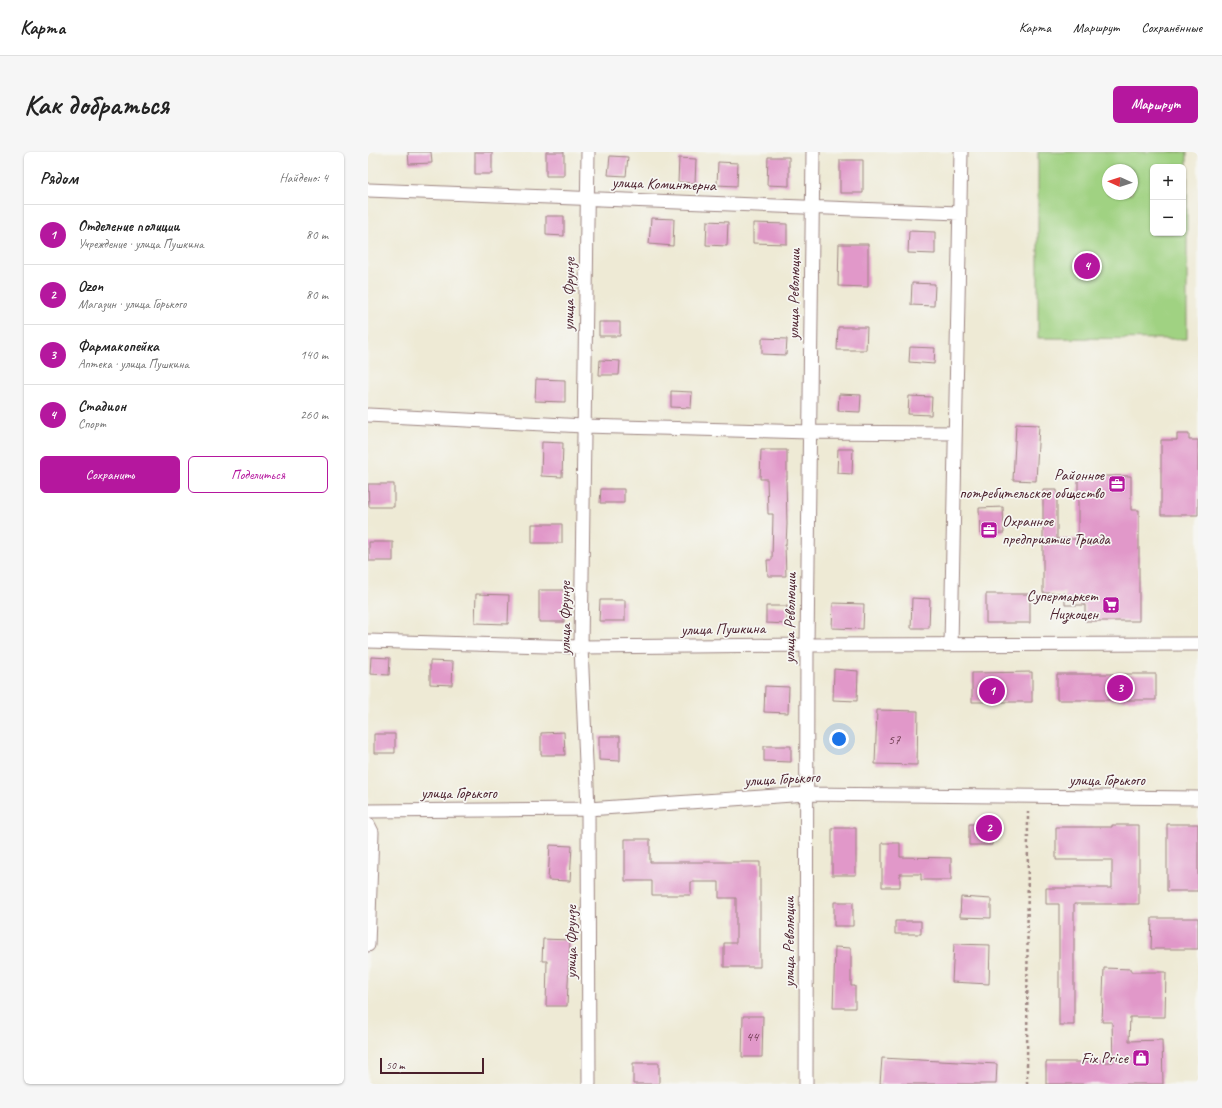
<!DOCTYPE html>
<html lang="ru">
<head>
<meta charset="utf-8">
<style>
	body { margin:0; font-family:Caveat,sans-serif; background:#f6f6f6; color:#222 }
	.controls { position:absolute; right:12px; top:12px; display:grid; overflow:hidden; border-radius:6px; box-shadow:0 1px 3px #0004 }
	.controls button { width:36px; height:36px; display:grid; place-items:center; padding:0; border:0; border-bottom:1px solid #e0e0e0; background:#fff; color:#222; font:20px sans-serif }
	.compass { position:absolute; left:734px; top:12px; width:36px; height:36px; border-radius:50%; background:#fff; box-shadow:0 1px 3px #0004; rotate:273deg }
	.scale { position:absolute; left:12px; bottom:10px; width:104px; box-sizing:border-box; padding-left:4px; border:2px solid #4a1f2b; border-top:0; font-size:11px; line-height:14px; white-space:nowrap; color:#4a1f2b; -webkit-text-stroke:3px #f6f6f2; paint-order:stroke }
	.you { position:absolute; left:471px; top:587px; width:14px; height:14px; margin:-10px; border:3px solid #fff; border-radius:50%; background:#1a73e8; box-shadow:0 0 0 6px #1a73e833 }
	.badge { display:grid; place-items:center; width:26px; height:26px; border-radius:50%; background:#b5179e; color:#fff; font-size:13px; font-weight:700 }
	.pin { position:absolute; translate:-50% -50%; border:2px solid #fff; box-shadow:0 1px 4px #0006 }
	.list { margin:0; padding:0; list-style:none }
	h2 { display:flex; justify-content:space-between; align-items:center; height:52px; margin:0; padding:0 16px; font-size:17px }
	h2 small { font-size:13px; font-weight:400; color:#767676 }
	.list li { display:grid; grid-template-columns:26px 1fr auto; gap:12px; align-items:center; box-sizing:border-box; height:60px; padding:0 16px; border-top:1px solid #e0e0e0 }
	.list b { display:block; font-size:15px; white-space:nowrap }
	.list p { margin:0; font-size:13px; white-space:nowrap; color:#767676 }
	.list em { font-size:13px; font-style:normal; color:#767676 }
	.actions { display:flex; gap:8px; padding:12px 16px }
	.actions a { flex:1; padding:9px 0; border:1px solid #b5179e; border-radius:6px; text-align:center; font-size:14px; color:#b5179e }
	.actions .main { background:#b5179e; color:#fff }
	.map { position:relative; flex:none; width:830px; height:932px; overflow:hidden; border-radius:6px }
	header { display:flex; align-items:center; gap:24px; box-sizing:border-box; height:56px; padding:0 20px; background:#fff; border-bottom:1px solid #e0e0e0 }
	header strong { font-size:19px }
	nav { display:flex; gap:22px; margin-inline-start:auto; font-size:14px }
	.intro { display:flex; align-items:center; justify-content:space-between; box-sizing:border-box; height:96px; padding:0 24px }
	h1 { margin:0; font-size:28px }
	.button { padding:10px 18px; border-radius:6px; background:#b5179e; color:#fff; font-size:14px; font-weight:700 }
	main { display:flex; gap:24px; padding:0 24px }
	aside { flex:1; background:#fff; border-radius:6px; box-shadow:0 1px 3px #0004 }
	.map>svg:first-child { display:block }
	.green { fill:#a0d282; stroke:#757856; fill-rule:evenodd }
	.building { fill:#e198c9 }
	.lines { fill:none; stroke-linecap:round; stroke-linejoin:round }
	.minor-casing { stroke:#9c8480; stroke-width:15 }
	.path { stroke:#9c8480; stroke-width:2.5; stroke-dasharray:3 3; stroke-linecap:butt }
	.minor { stroke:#fff; stroke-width:13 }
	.labels { text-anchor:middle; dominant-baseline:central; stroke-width:3.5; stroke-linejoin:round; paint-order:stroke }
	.number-label { font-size:14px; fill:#703d52 }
	.street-label { font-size:16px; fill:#4a1f2b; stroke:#f6f6f2 }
	.poi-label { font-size:16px; fill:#4a1f2b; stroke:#f6f6f2; text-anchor:end }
</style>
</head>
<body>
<header>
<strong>Карта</strong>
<nav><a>Карта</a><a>Маршрут</a><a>Сохранённые</a></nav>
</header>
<div class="intro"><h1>Как добраться</h1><a class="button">Маршрут</a></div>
<main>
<aside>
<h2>Рядом<small>Найдено: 4</small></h2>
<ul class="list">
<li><span class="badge">1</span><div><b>Отделение полиции</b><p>Учреждение · улица Пушкина</p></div><em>80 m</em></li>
<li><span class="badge">2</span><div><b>Ozon</b><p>Магазин · улица Горького</p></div><em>80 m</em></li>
<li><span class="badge">3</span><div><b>Фармакопейка</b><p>Аптека · улица Пушкина</p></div><em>140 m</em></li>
<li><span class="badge">4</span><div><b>Стадион</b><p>Спорт</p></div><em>260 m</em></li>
</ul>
<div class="actions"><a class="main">Сохранить</a><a>Поделиться</a></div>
</aside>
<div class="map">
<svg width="830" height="932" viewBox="0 0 830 932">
	<rect width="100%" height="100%" fill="#f6f6f2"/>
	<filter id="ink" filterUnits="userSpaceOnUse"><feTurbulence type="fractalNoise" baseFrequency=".025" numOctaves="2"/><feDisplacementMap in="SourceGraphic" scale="8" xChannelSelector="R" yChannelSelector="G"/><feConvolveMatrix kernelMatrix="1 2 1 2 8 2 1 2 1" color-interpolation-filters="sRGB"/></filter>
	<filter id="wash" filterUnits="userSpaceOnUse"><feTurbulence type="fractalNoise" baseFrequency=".012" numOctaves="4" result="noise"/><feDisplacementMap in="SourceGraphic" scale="16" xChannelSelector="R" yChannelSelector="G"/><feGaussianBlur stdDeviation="0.9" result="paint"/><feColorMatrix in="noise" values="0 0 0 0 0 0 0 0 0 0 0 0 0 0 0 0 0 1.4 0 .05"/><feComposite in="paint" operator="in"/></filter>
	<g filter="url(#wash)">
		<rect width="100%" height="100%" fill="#eeead5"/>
		<path class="green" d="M 670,0 L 819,0 L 819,187 L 670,186 ZM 785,15 L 815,15 L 815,81 L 785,81 ZM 740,18 L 764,18 L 764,42 L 740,42 Z"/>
		<g id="blocks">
			<path class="building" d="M 40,0 L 63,0 L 64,11 L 41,12 Z
				M 107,0 L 124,0 L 124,22 L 107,22 Z
				M 178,0 L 196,0 L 196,24 L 178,24 Z
				M 242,4 L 260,5 L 258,24 L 240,23 Z
				M 400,5 L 421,5 L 421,34 L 399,33 Z
				M 311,6 L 328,7 L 327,31 L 310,30 Z
				M 472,8 L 495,8 L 495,41 L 472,41 Z
				M 350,10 L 370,11 L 369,34 L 349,33 Z
				M 178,64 L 196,64 L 196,84 L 178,83 Z
				M 283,66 L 306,67 L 305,94 L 281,92 Z
				M 339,69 L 360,70 L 359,94 L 338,93 Z
				M 385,71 L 419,72 L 419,92 L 385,91 Z
				M 541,79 L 567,80 L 567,102 L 540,101 Z
				M 471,92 L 500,92 L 500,135 L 470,134 Z
				M 544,131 L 567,132 L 566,154 L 543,153 Z
				M 231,170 L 252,170 L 252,184 L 231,184 Z
				M 470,175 L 499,175 L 498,198 L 469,198 Z
				M 394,186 L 419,187 L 418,203 L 394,202 Z
				M 542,195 L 567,196 L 566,212 L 541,210 Z
				M 232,208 L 252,209 L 251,223 L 231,223 Z
				M 168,227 L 197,228 L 197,250 L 167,249 Z
				M 303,239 L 324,240 L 323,256 L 303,255 Z
				M 471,242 L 493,243 L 492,260 L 470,259 Z
				M 541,244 L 564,245 L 563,263 L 540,262 Z
				M 648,272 L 671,273 L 668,329 L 645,328 Z
				M 809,282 L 821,282 L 821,288 L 830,288 L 830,363 L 793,363 L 793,288 L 809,288 Z
				M 174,290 L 195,291 L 194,325 L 173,324 Z
				M 470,297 L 485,297 L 484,322 L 469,321 Z
				M 393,298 L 419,298 L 419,327 L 418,327 L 419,372 L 418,393 L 417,393 L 418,424 L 400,424 L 399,408 L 404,408 L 405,362 L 400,362 L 399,327 L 392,327 Z
				M 710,324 L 763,324 L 763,358 L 771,358 L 771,469 L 717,469 L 717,453 L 697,453 L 697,441 L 675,441 L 675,338 L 689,338 L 689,387 L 710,387 Z
				M 0,332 L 26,332 L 26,355 L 1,355 Z
				M 233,337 L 256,337 L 256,351 L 232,351 Z
				M 635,355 L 636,381 L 612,382 L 611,356 Z
				M 164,372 L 194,372 L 194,391 L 164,391 Z
				M 1,390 L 25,390 L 25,409 L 1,409 Z
				M 171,438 L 196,438 L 196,470 L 171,470 Z
				M 108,442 L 141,443 L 140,472 L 107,471 Z
				M 618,442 L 662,442 L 662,471 L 618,471 Z
				M 544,446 L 562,447 L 561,476 L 543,476 Z
				M 232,448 L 257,448 L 257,469 L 231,469 Z
				M 465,451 L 496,452 L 495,477 L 464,476 Z
				M 398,454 L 419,454 L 419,472 L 398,471 Z
				M 3,505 L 22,506 L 21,523 L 2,522 Z
				M 62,509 L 85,510 L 84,533 L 62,532 Z
				M 466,517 L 490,519 L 489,549 L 465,548 Z
				M 664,520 L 664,550 L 604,550 L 604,521 Z
				M 689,522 L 788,522 L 788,548 L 689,548 Z
				M 397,534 L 421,535 L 420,561 L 396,560 Z
				M 509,558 L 550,559 L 549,613 L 507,612 Z
				M 196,580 L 197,603 L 173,603 L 173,581 Z
				M 6,582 L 27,582 L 27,601 L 6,601 Z
				M 231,584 L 252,584 L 252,609 L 231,608 Z
				M 396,594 L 423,594 L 423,610 L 396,609 Z
				M 601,672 L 624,672 L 624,693 L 601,693 Z
				M 799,672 L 830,672 L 830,739 L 799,739 Z
				M 744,673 L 771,673 L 771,752 L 706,752 L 706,873 L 691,873 L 691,752 L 678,752 L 678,736 L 744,736 L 744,708 L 688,708 L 688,675 L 744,675 Z
				M 464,676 L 488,676 L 488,723 L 464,723 Z
				M 257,687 L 282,687 L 282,710 L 392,710 L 392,815 L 356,815 L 356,791 L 368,791 L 368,746 L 351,746 L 351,730 L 323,730 L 323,743 L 284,743 L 284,729 L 257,729 Z
				M 514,691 L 532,691 L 532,705 L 583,706 L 583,728 L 553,728 L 553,722 L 532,722 L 532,735 L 514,735 Z
				M 182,693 L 204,694 L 202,729 L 180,728 Z
				M 593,745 L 623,747 L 623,766 L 592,765 Z
				M 466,750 L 485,750 L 485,774 L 466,774 Z
				M 784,766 L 830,766 L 830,797 L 783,797 Z
				M 527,769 L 553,769 L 553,782 L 527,782 Z
				M 175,787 L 202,788 L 199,854 L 178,854 L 179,809 L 174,809 Z
				M 586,792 L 622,793 L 621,832 L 584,830 Z
				M 467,795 L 483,796 L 483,834 L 487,834 L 487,856 L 465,856 Z
				M 736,816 L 763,817 L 763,820 L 798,820 L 797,865 L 762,865 L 761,889 L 794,888 L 795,932 L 678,932 L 678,910 L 745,910 L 744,870 L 734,870 Z
				M 375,864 L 395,864 L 394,905 L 374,905 Z
				M 514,906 L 629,912 L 628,932 L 512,932 Z
				M 265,911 L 291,911 L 291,932 L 265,932 Z"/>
		</g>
	</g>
	<g filter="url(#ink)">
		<use href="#blocks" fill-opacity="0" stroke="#9c8480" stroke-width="1"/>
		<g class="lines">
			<defs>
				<path id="minor" d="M 220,0 L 213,495 L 220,657 L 221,932
					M 0,38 L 591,61
					M 0,263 L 216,274 L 441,280 L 587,281
					M 0,489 L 213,495 L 439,493 L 830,492
					M 583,493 L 593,0
					M 0,659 L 220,657 L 438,642 L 830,646
					M 0,672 L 4,680 L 0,793
					M 438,932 L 439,493 L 445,0"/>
			</defs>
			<use href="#minor" class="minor-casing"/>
			<path class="path" d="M 659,932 L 660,657"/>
			<use href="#minor" class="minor"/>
		</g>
	</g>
	<defs>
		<symbol id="office-square" viewBox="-11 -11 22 22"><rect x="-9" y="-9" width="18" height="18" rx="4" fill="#b5179e" stroke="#f6f6f2"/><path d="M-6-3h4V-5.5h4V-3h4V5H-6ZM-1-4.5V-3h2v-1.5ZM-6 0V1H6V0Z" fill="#fff"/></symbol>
		<symbol id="supermarket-square" viewBox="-11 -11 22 22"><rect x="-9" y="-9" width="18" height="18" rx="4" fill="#b5179e" stroke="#f6f6f2"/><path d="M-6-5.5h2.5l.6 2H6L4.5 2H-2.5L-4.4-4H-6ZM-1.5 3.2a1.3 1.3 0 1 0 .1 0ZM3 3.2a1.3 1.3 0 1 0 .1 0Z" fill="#fff"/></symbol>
		<symbol id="shop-square" viewBox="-11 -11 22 22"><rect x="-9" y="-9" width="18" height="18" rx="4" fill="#b5179e" stroke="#f6f6f2"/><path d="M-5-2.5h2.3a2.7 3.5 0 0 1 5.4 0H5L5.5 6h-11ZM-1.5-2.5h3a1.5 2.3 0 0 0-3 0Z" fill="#fff"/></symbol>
	</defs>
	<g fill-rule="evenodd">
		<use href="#office-square" x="739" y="322" width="20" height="20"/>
		<use href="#office-square" x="611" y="368" width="20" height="20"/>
		<use href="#supermarket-square" x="733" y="443" width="20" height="20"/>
		<use href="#shop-square" x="763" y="896" width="20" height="20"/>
	</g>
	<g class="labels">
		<g class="number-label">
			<text x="526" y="587">57</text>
			<text x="384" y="884">44</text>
		</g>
		<g class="street-label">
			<text transform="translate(296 32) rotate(2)">улица Коминтерна</text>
			<text transform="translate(201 142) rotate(-89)">улица Фрунзе</text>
			<text transform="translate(426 142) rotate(-89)">улица Революции</text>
			<text transform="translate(197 466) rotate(-90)">улица Фрунзе</text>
			<text transform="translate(422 466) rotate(-89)">улица Революции</text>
			<text transform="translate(355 477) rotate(-1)">улица Пушкина</text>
			<text transform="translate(414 627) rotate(-3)">улица Горького</text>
			<text x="739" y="628">улица Горького</text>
			<text x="91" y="641">улица Горького</text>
			<text transform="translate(203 790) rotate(-90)">улица Фрунзе</text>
			<text transform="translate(421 790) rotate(-90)">улица Революции</text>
		</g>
		<g class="poi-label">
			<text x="736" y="323">Районное<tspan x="736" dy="18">потребительское общество</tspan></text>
			<text x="634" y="369" text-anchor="start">Охранное<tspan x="634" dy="18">предприятие Триада</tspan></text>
			<text x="730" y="444">Супермаркет<tspan x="730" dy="18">Низкоцен</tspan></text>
			<text x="760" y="906">Fix Price</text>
		</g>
	</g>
</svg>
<div class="controls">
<button>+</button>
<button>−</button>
</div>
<svg class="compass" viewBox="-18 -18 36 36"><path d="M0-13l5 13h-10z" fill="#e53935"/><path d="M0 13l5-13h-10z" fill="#767676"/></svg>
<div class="scale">50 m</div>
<div class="you"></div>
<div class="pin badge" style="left:624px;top:539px">1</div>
<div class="pin badge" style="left:621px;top:676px">2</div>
<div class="pin badge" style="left:752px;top:536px">3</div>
<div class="pin badge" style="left:719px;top:114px">4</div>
</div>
</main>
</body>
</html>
